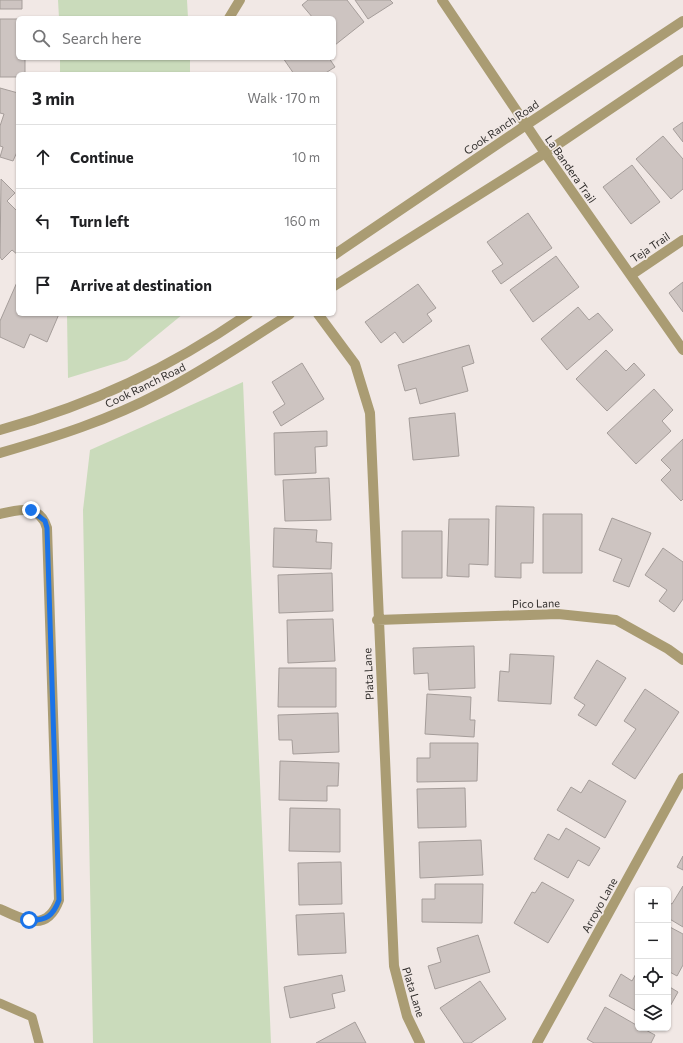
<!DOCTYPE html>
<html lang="en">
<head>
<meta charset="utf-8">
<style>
	body { margin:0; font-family:Commissioner,sans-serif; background:#f2f2f2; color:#202124 }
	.controls { position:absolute; right:12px; bottom:12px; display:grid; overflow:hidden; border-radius:6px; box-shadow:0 1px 3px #0004 }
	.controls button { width:36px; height:36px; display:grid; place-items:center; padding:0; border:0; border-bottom:1px solid #e0e0e0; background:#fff; color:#202124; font:20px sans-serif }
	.stop { position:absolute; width:12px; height:12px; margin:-9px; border:3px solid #1a73e8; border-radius:50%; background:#fff }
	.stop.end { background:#1a73e8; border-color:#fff; box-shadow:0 1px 4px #0008 }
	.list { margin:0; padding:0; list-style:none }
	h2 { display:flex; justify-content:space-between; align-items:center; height:52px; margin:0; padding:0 16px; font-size:17px }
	h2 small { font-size:13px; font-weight:400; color:#757577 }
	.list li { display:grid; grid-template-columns:26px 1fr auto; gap:12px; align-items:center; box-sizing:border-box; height:64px; padding:0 16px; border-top:1px solid #e0e0e0 }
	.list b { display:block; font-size:15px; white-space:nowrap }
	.list em { font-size:13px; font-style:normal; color:#757577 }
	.icon { flex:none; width:22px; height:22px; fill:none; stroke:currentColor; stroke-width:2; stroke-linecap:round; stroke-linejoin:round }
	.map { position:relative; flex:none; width:683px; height:1043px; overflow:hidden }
	.search { position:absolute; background:#fff; box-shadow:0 1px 3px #0004; left:16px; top:16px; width:320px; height:44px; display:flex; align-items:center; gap:10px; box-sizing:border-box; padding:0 14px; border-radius:6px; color:#757577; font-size:15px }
	.panel { position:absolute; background:#fff; box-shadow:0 1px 3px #0004; left:16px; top:72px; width:320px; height:244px; border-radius:6px }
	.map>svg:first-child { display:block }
	.green { fill:#cadbbb }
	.building { fill:#cdc4c1; stroke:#a59d9a }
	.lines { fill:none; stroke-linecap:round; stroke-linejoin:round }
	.service { stroke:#aa9c73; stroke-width:9 }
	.minor { stroke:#aa9c73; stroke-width:10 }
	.tertiary { stroke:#aa9c73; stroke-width:10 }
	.route { stroke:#1a73e8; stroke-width:5 }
	.labels { text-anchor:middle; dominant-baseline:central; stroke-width:3.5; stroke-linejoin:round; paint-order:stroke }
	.street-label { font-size:11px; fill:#322f2d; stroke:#f1e8e5 }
</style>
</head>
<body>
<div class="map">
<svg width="683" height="1043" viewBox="0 0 683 1043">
	<rect width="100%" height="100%" fill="#f1e8e5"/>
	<path class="green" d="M 58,0 L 187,0 L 188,18 L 59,18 Z
		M 60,58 L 190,58 L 190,74 L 60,74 Z
		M 67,314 L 183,314 L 127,360 L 68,378 Z
		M 243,382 L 271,1043 L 93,1043 L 83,510 L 90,450 Z"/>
	<path class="building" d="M 0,0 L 22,0 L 22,9 L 0,9 Z
		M 308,0 L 347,0 L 364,22 L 335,45 L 334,18 L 313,18 L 302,5 Z
		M 355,0 L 390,0 L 393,3 L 368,19 Z
		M 0,19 L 18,19 L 18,58 L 25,58 L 25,74 L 18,74 L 18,77 L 0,77 Z
		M 283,58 L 329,58 L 335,67 L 324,74 L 294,74 Z
		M 0,88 L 18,93 L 18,152 L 17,152 L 13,161 L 0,157 L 3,147 L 0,146 L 0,126 L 4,114 L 0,113 Z
		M 683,122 L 683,142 L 673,129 Z
		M 663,136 L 683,159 L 683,189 L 671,199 L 636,159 Z
		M 632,165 L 660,202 L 631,224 L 603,187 Z
		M 1,179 L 15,193 L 7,201 L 16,210 L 18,207 L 18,255 L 12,250 L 2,260 L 0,257 Z
		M 528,213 L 552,248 L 501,284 L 492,271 L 503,264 L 487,242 Z
		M 556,256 L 579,287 L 533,322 L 510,290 Z
		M 18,280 L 18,314 L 59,314 L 47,342 L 30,334 L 24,348 L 0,337 L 0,321 Z
		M 683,282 L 683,312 L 669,293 Z
		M 418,284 L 436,308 L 427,314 L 432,321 L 403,343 L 395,332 L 381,343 L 365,322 Z
		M 578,307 L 589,320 L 598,313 L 613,330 L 567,370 L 541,339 Z
		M 469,345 L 474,363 L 462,367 L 468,391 L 420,404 L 416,388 L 405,391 L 398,365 Z
		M 606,350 L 626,371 L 634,363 L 645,375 L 607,411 L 576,379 Z
		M 302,363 L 324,399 L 281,426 L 273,412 L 285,404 L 272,382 Z
		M 654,389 L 673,410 L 662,421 L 671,431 L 636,464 L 607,433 Z
		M 455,413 L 459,456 L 413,460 L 409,418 Z
		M 327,431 L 327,446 L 315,447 L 316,473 L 275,475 L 274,433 Z
		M 683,439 L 683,499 L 681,501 L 661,480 L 671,470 L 661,460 Z
		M 329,478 L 331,520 L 285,521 L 283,480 Z
		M 496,506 L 534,507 L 533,563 L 521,563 L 521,578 L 495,577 Z
		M 543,514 L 582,514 L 582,573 L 543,573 Z
		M 612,518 L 651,533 L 629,587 L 613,581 L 622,559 L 599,550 Z
		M 449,519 L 489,519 L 488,565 L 469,564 L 469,577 L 447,576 Z
		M 274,528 L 317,530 L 316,542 L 332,543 L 331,569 L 273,567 Z
		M 402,531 L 442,531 L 442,578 L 402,578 Z
		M 663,548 L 683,562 L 683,599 L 674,612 L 659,601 L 667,590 L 645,575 Z
		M 332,573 L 333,611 L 279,613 L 278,575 Z
		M 333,619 L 335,661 L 288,663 L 287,620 Z
		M 474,646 L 475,688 L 429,690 L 428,673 L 414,674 L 413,648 Z
		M 510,654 L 554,656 L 551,704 L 498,701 L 500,671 L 509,672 Z
		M 597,660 L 626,678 L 596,726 L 578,715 L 585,705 L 574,698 Z
		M 279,668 L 336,668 L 336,707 L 278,707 Z
		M 645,689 L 679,712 L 635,779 L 612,764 L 636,729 L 624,721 Z
		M 427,694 L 471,697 L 470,720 L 475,720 L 474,737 L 425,734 Z
		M 338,713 L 339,752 L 293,754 L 292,740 L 279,740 L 278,715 Z
		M 430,743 L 478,743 L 477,781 L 417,782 L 417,758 L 430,758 Z
		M 280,761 L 339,763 L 338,786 L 327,786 L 327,801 L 279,800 Z
		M 589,780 L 626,801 L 605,838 L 557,810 L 571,787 L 581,793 Z
		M 465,788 L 466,827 L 418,828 L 417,789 Z
		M 290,808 L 340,809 L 340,852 L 289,851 Z
		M 566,828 L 600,848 L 589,866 L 578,860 L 568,878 L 534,859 L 548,834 L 559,840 Z
		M 481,840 L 483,875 L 420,878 L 419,842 Z
		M 683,856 L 683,870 L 677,867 Z
		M 341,862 L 342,904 L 299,905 L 298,863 Z
		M 542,882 L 574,900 L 548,943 L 514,923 L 532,892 L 535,893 Z
		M 435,884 L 483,884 L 482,923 L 422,922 L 422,899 L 435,899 Z
		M 683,886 L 683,927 L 668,918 L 668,902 L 672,904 Z
		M 344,913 L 346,953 L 298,955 L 296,915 Z
		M 668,926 L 683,934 L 683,965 L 677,976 L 668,971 Z
		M 478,935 L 490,972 L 435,989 L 428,966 L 441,962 L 437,948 Z
		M 638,970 L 638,1012 L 609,996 L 621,974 L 632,981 Z
		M 342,975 L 345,991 L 332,994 L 335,1008 L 290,1018 L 284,987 Z
		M 480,981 L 506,1019 L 471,1043 L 464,1043 L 440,1008 Z
		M 668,986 L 678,992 L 668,1010 Z
		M 605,1007 L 638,1026 L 638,1028 L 642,1028 L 655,1035 L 651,1043 L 594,1043 L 587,1039 Z
		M 355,1022 L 366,1043 L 316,1043 Z"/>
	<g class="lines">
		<path class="service" d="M 0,1003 L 32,1017 L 39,1043"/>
		<path class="minor" d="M 442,0 L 545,153 L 683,350
			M 229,18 L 240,0
			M 631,275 L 683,240
			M 318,314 L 355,364 L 370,413 L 394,966 L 407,1016 L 420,1043
			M 0,514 C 19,509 40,504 47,528 L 59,900 C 47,933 24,920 0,909
			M 377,620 L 558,614 L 616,620 L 668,649 L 683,660
			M 537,1043 L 683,778"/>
		<path class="tertiary" d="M 334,255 L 526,125 L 683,21
			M 334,286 L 545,153 L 683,60
			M 0,430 C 93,404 168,369 248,314
			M 0,453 C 55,437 109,420 160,393 C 205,370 247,341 290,314"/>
	</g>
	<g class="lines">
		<path class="route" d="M 29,920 C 46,921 53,916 59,900 L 47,528 L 45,521 L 31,510"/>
	</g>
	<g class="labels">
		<g class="street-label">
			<text transform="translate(501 127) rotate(-34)">Cook Ranch Road</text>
			<text transform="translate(571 169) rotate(55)">La Bandera Trail</text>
			<text transform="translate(650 247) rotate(-34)">Teja Trail</text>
			<text transform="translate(145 385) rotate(-26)">Cook Ranch Road</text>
			<text transform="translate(536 603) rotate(-1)">Pico Lane</text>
			<text transform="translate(368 674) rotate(-93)">Plata Lane</text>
			<text transform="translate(599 905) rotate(-61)">Arroyo Lane</text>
			<text transform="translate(414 992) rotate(73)">Plata Lane</text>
		</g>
	</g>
</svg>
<div class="controls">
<button>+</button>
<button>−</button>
<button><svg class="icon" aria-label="locate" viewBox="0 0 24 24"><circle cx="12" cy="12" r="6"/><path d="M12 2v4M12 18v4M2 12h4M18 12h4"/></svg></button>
<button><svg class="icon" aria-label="layers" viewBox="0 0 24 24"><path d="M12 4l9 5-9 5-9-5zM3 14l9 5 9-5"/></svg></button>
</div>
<div class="stop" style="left:29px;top:920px"></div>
<div class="stop end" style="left:31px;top:510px"></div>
<div class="search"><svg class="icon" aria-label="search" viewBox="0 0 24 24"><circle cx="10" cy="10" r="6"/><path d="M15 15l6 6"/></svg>Search here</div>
<section class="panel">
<h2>3 min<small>Walk · 170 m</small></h2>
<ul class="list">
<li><svg class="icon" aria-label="ahead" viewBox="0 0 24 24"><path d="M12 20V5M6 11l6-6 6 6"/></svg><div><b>Continue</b></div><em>10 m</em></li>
<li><svg class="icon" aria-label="left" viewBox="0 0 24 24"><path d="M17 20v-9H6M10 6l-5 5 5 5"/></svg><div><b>Turn left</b></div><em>160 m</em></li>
<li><svg class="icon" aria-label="arrive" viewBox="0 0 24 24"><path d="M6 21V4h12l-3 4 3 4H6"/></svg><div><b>Arrive at destination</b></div></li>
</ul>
</section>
</div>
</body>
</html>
